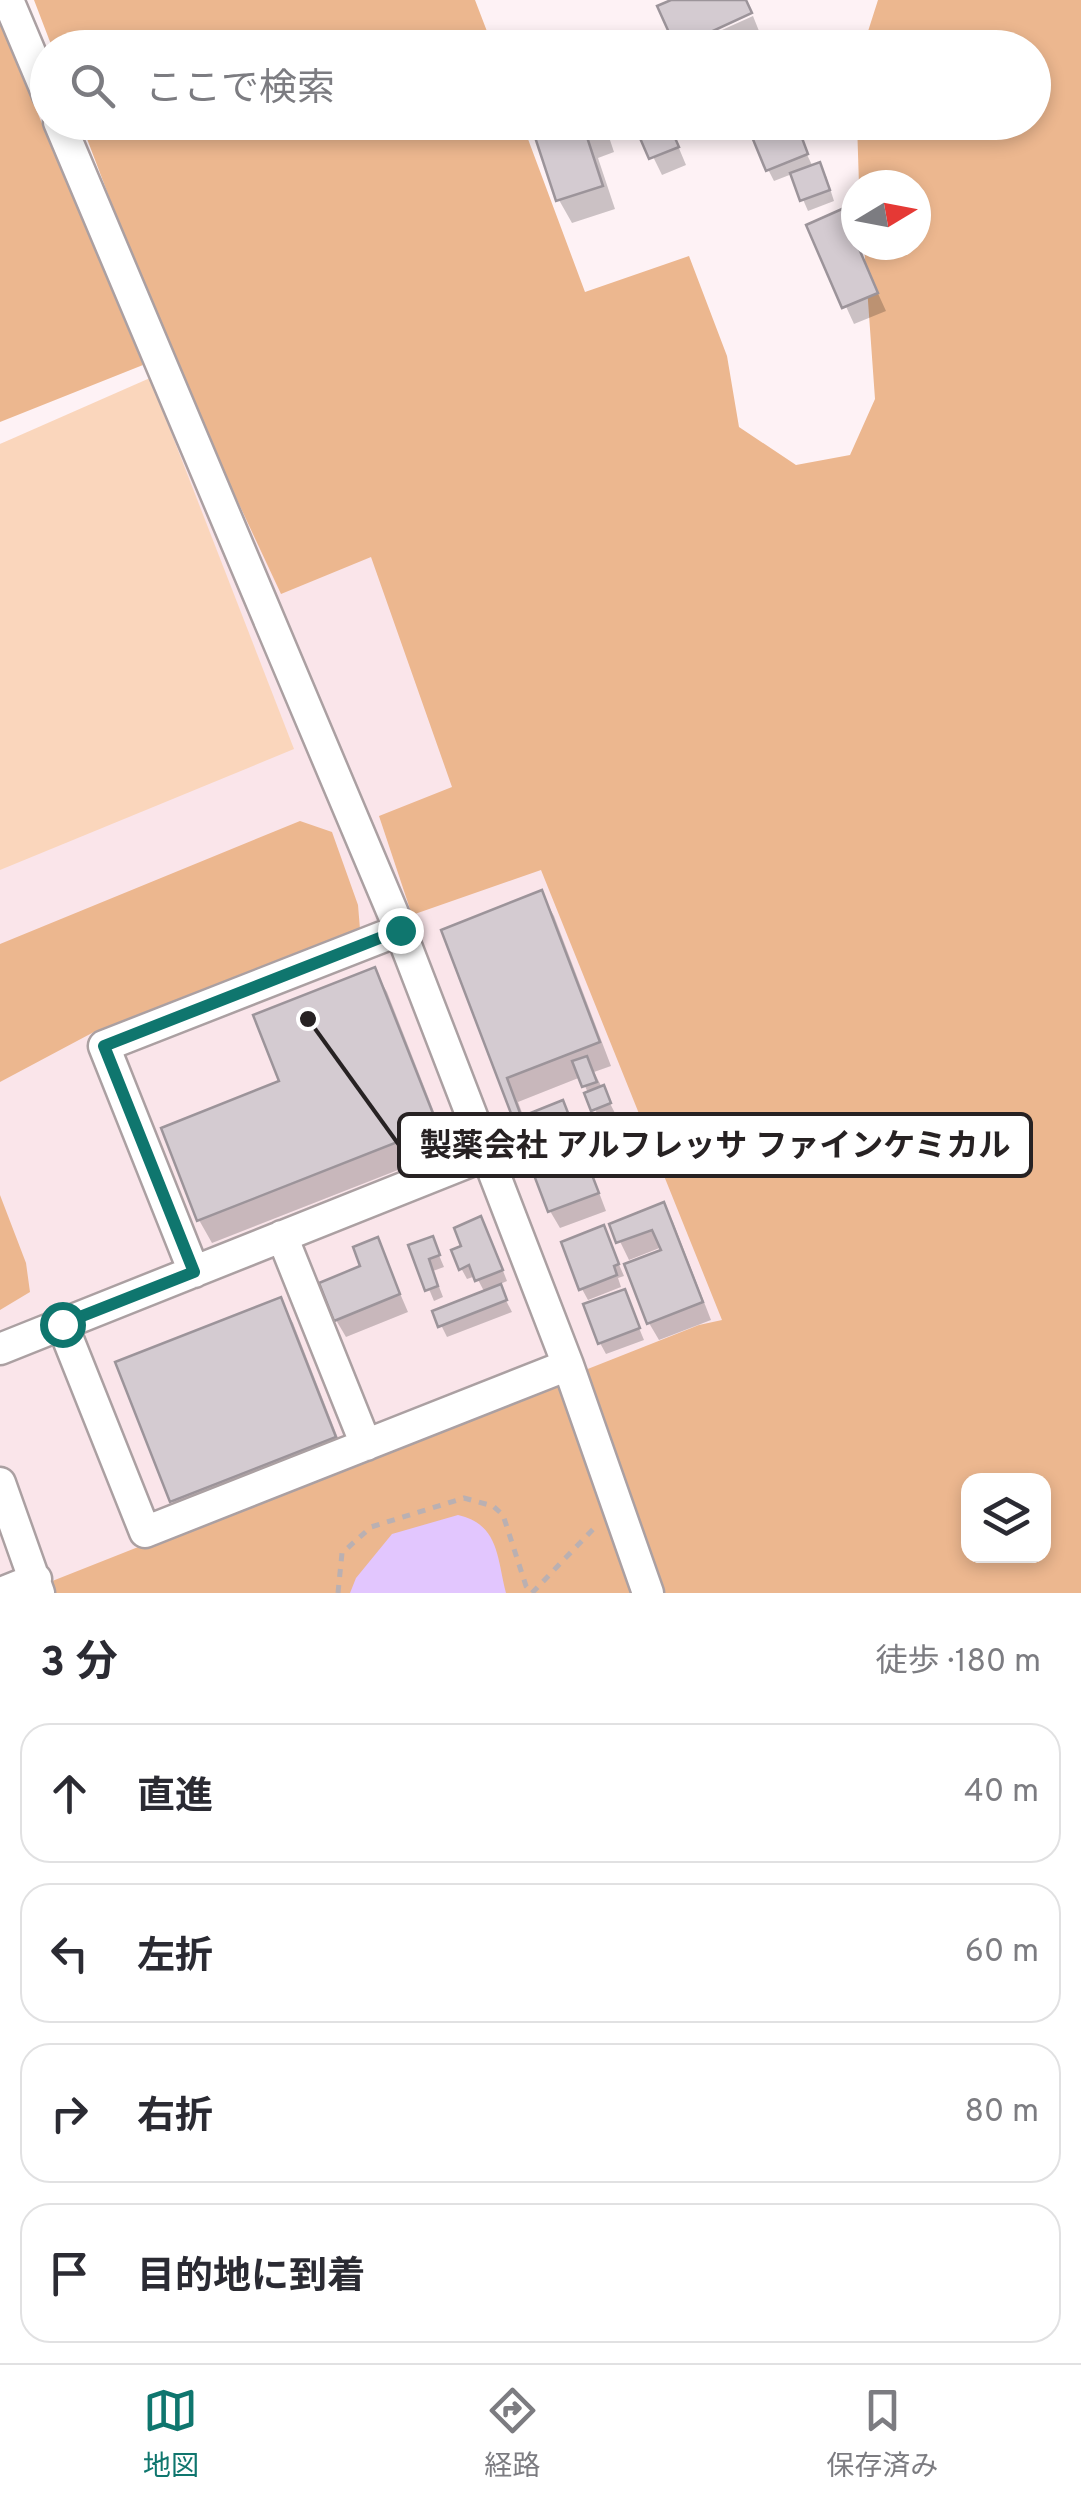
<!DOCTYPE html>
<html lang="ja">
<head>
<meta charset="utf-8">
<style>
	body { margin:0; font-family:Overpass,"Noto Sans JP",sans-serif; background:#f7f7f7; color:#2b2b33 }
	.controls { position:absolute; right:30px; bottom:30px; display:grid; overflow:hidden; border-radius:20px; box-shadow:0 5px 15px #0003 }
	.controls button { width:90px; height:90px; display:grid; place-items:center; padding:0; border:0; border-bottom:2px solid #e1e1e2; background:#fff; color:#2b2b33; font:50px sans-serif }
	.compass { position:absolute; left:841px; top:170px; width:90px; height:90px; border-radius:50%; background:#fff; box-shadow:0 5px 15px #0003; rotate:80deg }
	.stop { position:absolute; width:30px; height:30px; margin:-22px; border:8px solid #0f766e; border-radius:50%; background:#fff }
	.stop.end { background:#0f766e; border-color:#fff; box-shadow:0 2px 10px #0008 }
	.list { margin:0; padding:0; list-style:none }
	h2 { display:flex; justify-content:space-between; align-items:center; height:130px; margin:0; padding:0 40px; font-size:42px }
	h2 small { font-size:32px; font-weight:400; color:#7c7c81 }
	.list li { display:grid; grid-template-columns:65px 1fr auto; gap:30px; align-items:center; box-sizing:border-box; height:140px; margin:0 20px 20px; padding:0 20px; border:2px solid #e1e1e2; border-radius:30px }
	.list b { display:block; font-size:38px; white-space:nowrap }
	.list em { font-size:32px; font-style:normal; color:#7c7c81 }
	.icon { flex:none; width:55px; height:55px; fill:none; stroke:currentColor; stroke-width:2; stroke-linecap:round; stroke-linejoin:round }
	.map { position:relative; flex:none; width:1081px; height:1593px; overflow:hidden }
	.search { position:absolute; background:#fff; box-shadow:0 5px 15px #0003; left:30px; right:30px; top:30px; height:110px; display:flex; align-items:center; gap:25px; box-sizing:border-box; padding:0 35px; border-radius:55px; color:#7c7c81; font-size:38px }
	.sheet { height:770px; background:#fff }
	nav { display:flex; justify-content:space-around; align-items:center; box-sizing:border-box; height:140px; border-top:2px solid #e1e1e2; background:#fff; font-size:28px; color:#7c7c81 }
	nav a { display:grid; justify-items:center; gap:5px }
	nav .on { color:#0f766e }
	.map>svg:first-child { display:block }
	.built { fill:#fae5ea }
	.green { fill:#fad6bc }
	.forest { fill:#ecb78f; fill-rule:evenodd }
	.water { fill:#e2c6fe }
	.shadow { fill:#0003 }
	.building { fill:#d4cbd1; stroke:#9c949a; stroke-width:2.5 }
	.lines { fill:none; stroke-linecap:round; stroke-linejoin:round }
	.minor-casing { stroke:#aba0a2; stroke-width:35 }
	.path { stroke:#bab0b2; stroke-width:5; stroke-dasharray:8 8; stroke-linecap:butt }
	.minor { stroke:#fff; stroke-width:30 }
	.route { stroke:#0f766e; stroke-width:12 }
	.leader { fill:none; stroke:#272223; stroke-width:4 }
	.callout-dot { fill:#272223; stroke:#fff; stroke-width:4 }
	.callout { fill:#fff; stroke:#272223; stroke-width:4 }
	.callout-label { font-size:32px; text-anchor:middle; font-weight:bold; fill:#272223 }
</style>
</head>
<body>
<div class="map">
<svg width="1081" height="1593" viewBox="0 0 1081 1593">
	<rect width="100%" height="100%" fill="#fef2f5"/>
	<path class="built" d="M 339,311 L 842,1593 L 0,1593 L 0,444 Z"/>
	<path class="green" d="M 150,378 L 294,749 L 0,870 L 0,444 Z"/>
	<path class="forest" d="M 34,0 L 475,0 L 493,47 L 52,47 Z
		M 878,0 L 1081,0 L 1081,1593 L 22,1593 L 699,1325 L 722,1320 L 541,870 L 412,915 L 379,816 L 452,787 L 371,557 L 281,594 L 168,352 L 81,123 L 522,123 L 585,292 L 689,256 L 727,356 L 739,427 L 796,465 L 850,455 L 875,399 L 864,245 L 916,245 L 916,185 L 859,185 L 857,123 L 1034,122 L 1034,48 L 863,47 ZM 968,1480 L 1044,1480 L 1044,1556 L 968,1556 Z
		M 0,23 L 143,365 L 0,422 Z
		M 300,821 L 332,832 L 358,905 L 360,929 L 92,1033 L 0,1082 L 0,944 Z
		M 0,1195 L 26,1263 L 30,1292 L 0,1310 Z"/>
	<path class="water" d="M 458,1515 C 499,1524 497,1558 506,1593 L 350,1593 L 356,1578 L 392,1534 Z"/>
	<path class="shadow" d="M 753,16 L 759,31 L 724,48 L 682,48 Z
		M 630,39 L 635,48 L 609,48 Z
		M 532,122 L 604,122 L 614,152 L 598,158 L 615,209 L 572,223 L 559,200 Z
		M 636,122 L 668,122 L 686,165 L 662,175 Z
		M 744,122 L 791,122 L 813,167 L 819,165 L 826,176 L 834,201 L 808,211 L 792,174 L 774,181 Z
		M 841,212 L 886,311 L 854,324 L 809,226 Z
		M 541,893 L 554,916 L 611,1066 L 594,1072 L 619,1121 L 603,1127 L 581,1077 L 518,1102 L 524,1118 L 562,1103 L 572,1121 L 606,1211 L 560,1228 L 550,1211 L 444,931 Z
		M 374,970 L 387,992 L 449,1150 L 212,1243 L 199,1220 L 164,1129 L 282,1082 Z
		M 663,1205 L 673,1222 L 711,1320 L 659,1340 L 649,1323 L 664,1251 L 662,1247 L 629,1260 L 612,1225 Z
		M 603,1228 L 624,1276 L 618,1278 L 621,1287 L 588,1300 L 582,1289 Z
		M 487,1230 L 507,1281 L 498,1285 L 512,1312 L 447,1337 L 435,1313 L 485,1293 L 476,1276 L 467,1279 L 461,1268 Z
		M 432,1239 L 444,1267 L 433,1271 L 443,1297 L 434,1301 L 411,1246 Z
		M 377,1240 L 408,1312 L 346,1337 L 336,1320 Z
		M 624,1292 L 644,1340 L 606,1354 L 600,1343 Z
		M 280,1300 L 293,1323 L 347,1461 L 186,1524 L 173,1501 L 119,1363 Z"/>
	<path class="building" d="M 671,0 L 746,0 L 752,13 L 676,48 L 657,6 Z
		M 572,35 L 576,48 L 535,48 Z
		M 530,122 L 601,122 L 603,129 L 586,134 L 603,186 L 556,201 Z
		M 633,122 L 668,122 L 679,147 L 649,159 Z
		M 789,122 L 796,122 L 808,154 L 766,171 L 752,137 Z
		M 820,162 L 830,190 L 800,201 L 790,173 Z
		M 842,209 L 878,293 L 842,308 L 806,225 Z
		M 542,890 L 600,1042 L 507,1078 L 520,1113 L 512,1116 L 441,930 Z
		M 375,967 L 438,1126 L 197,1221 L 161,1128 L 279,1081 L 253,1015 Z
		M 587,1056 L 597,1082 L 582,1087 L 572,1061 Z
		M 604,1085 L 611,1103 L 591,1111 L 584,1093 Z
		M 563,1100 L 599,1193 L 548,1212 L 513,1120 Z
		M 664,1202 L 703,1302 L 647,1324 L 624,1264 L 661,1250 L 652,1230 L 616,1243 L 609,1224 Z
		M 481,1216 L 503,1270 L 475,1281 L 469,1265 L 459,1270 L 451,1250 L 461,1246 L 454,1228 Z
		M 604,1225 L 619,1264 L 614,1266 L 617,1275 L 579,1290 L 561,1242 Z
		M 433,1236 L 440,1255 L 429,1259 L 438,1286 L 425,1291 L 408,1245 Z
		M 378,1237 L 400,1294 L 334,1321 L 319,1283 L 360,1266 L 353,1247 Z
		M 501,1284 L 507,1300 L 438,1327 L 432,1311 Z
		M 625,1289 L 640,1328 L 598,1344 L 583,1304 Z
		M 281,1297 L 336,1437 L 170,1502 L 115,1362 Z"/>
	<g class="lines">
		<defs>
			<path id="minor" d="M 8,0 L 48,95
				M 59,122 L 400,930 L 568,1365 L 648,1593
				M 282,1236 L 366,1445
				M 194,1272 L 104,1046 L 400,930
				M 62,1324 L 145,1532 L 568,1365
				M 0,1349 L 486,1155
				M 0,1483 L 39,1593
				M 1,1593 L 36,1579"/>
		</defs>
		<use href="#minor" class="minor-casing"/>
		<path class="path" d="M 338,1593 L 342,1553 L 371,1527 L 464,1498 L 493,1506 L 503,1515 L 526,1586 L 532,1593
			M 532,1593 L 598,1524"/>
		<use href="#minor" class="minor"/>
	</g>
	<g class="lines">
		<path class="route" d="M 62,1324 L 194,1272 L 104,1046 L 400,930"/>
	</g>
	<path class="leader" d="M308 1019L399 1145"/>
	<circle class="callout-dot" cx="308" cy="1019" r="10"/>
	<rect class="callout" x="399" y="1114" width="632" height="62" rx="10"/>
	<g class="callout-label">
		<text x="715" y="1156">製薬会社 アルフレッサ ファインケミカル</text>
	</g>
</svg>
<div class="controls">
<button><svg class="icon" aria-label="layers" viewBox="0 0 24 24"><path d="M12 4l9 5-9 5-9-5zM3 14l9 5 9-5"/></svg></button>
</div>
<svg class="compass" viewBox="-18 -18 36 36"><path d="M0-13l5 13h-10z" fill="#e53935"/><path d="M0 13l5-13h-10z" fill="#7c7c81"/></svg>
<div class="stop" style="left:62px;top:1324px"></div>
<div class="stop end" style="left:400px;top:930px"></div>
<div class="search"><svg class="icon" aria-label="search" viewBox="0 0 24 24"><circle cx="10" cy="10" r="6"/><path d="M15 15l6 6"/></svg>ここで検索</div>
</div>
<section class="sheet">
<h2>3 分<small>徒歩 · 180 m</small></h2>
<ul class="list">
<li><svg class="icon" aria-label="ahead" viewBox="0 0 24 24"><path d="M12 20V5M6 11l6-6 6 6"/></svg><div><b>直進</b></div><em>40 m</em></li>
<li><svg class="icon" aria-label="left" viewBox="0 0 24 24"><path d="M17 20v-9H6M10 6l-5 5 5 5"/></svg><div><b>左折</b></div><em>60 m</em></li>
<li><svg class="icon" aria-label="right" viewBox="0 0 24 24"><path d="M7 20v-9h11M14 6l5 5-5 5"/></svg><div><b>右折</b></div><em>80 m</em></li>
<li><svg class="icon" aria-label="arrive" viewBox="0 0 24 24"><path d="M6 21V4h12l-3 4 3 4H6"/></svg><div><b>目的地に到着</b></div></li>
</ul>
</section>
<nav>
<a class="on"><svg class="icon" aria-label="map" viewBox="0 0 24 24"><path d="M3 6l6-2 6 2 6-2v14l-6 2-6-2-6 2zM9 4v14M15 6v14"/></svg>地図</a>
<a><svg class="icon" aria-label="directions" viewBox="0 0 24 24"><path d="M12 3l9 9-9 9-9-9zM9 14v-3h6M13 9l2 2-2 2"/></svg>経路</a>
<a><svg class="icon" aria-label="saved" viewBox="0 0 24 24"><path d="M7 4h10v16l-5-4-5 4z"/></svg>保存済み</a>
</nav>
</body>
</html>
